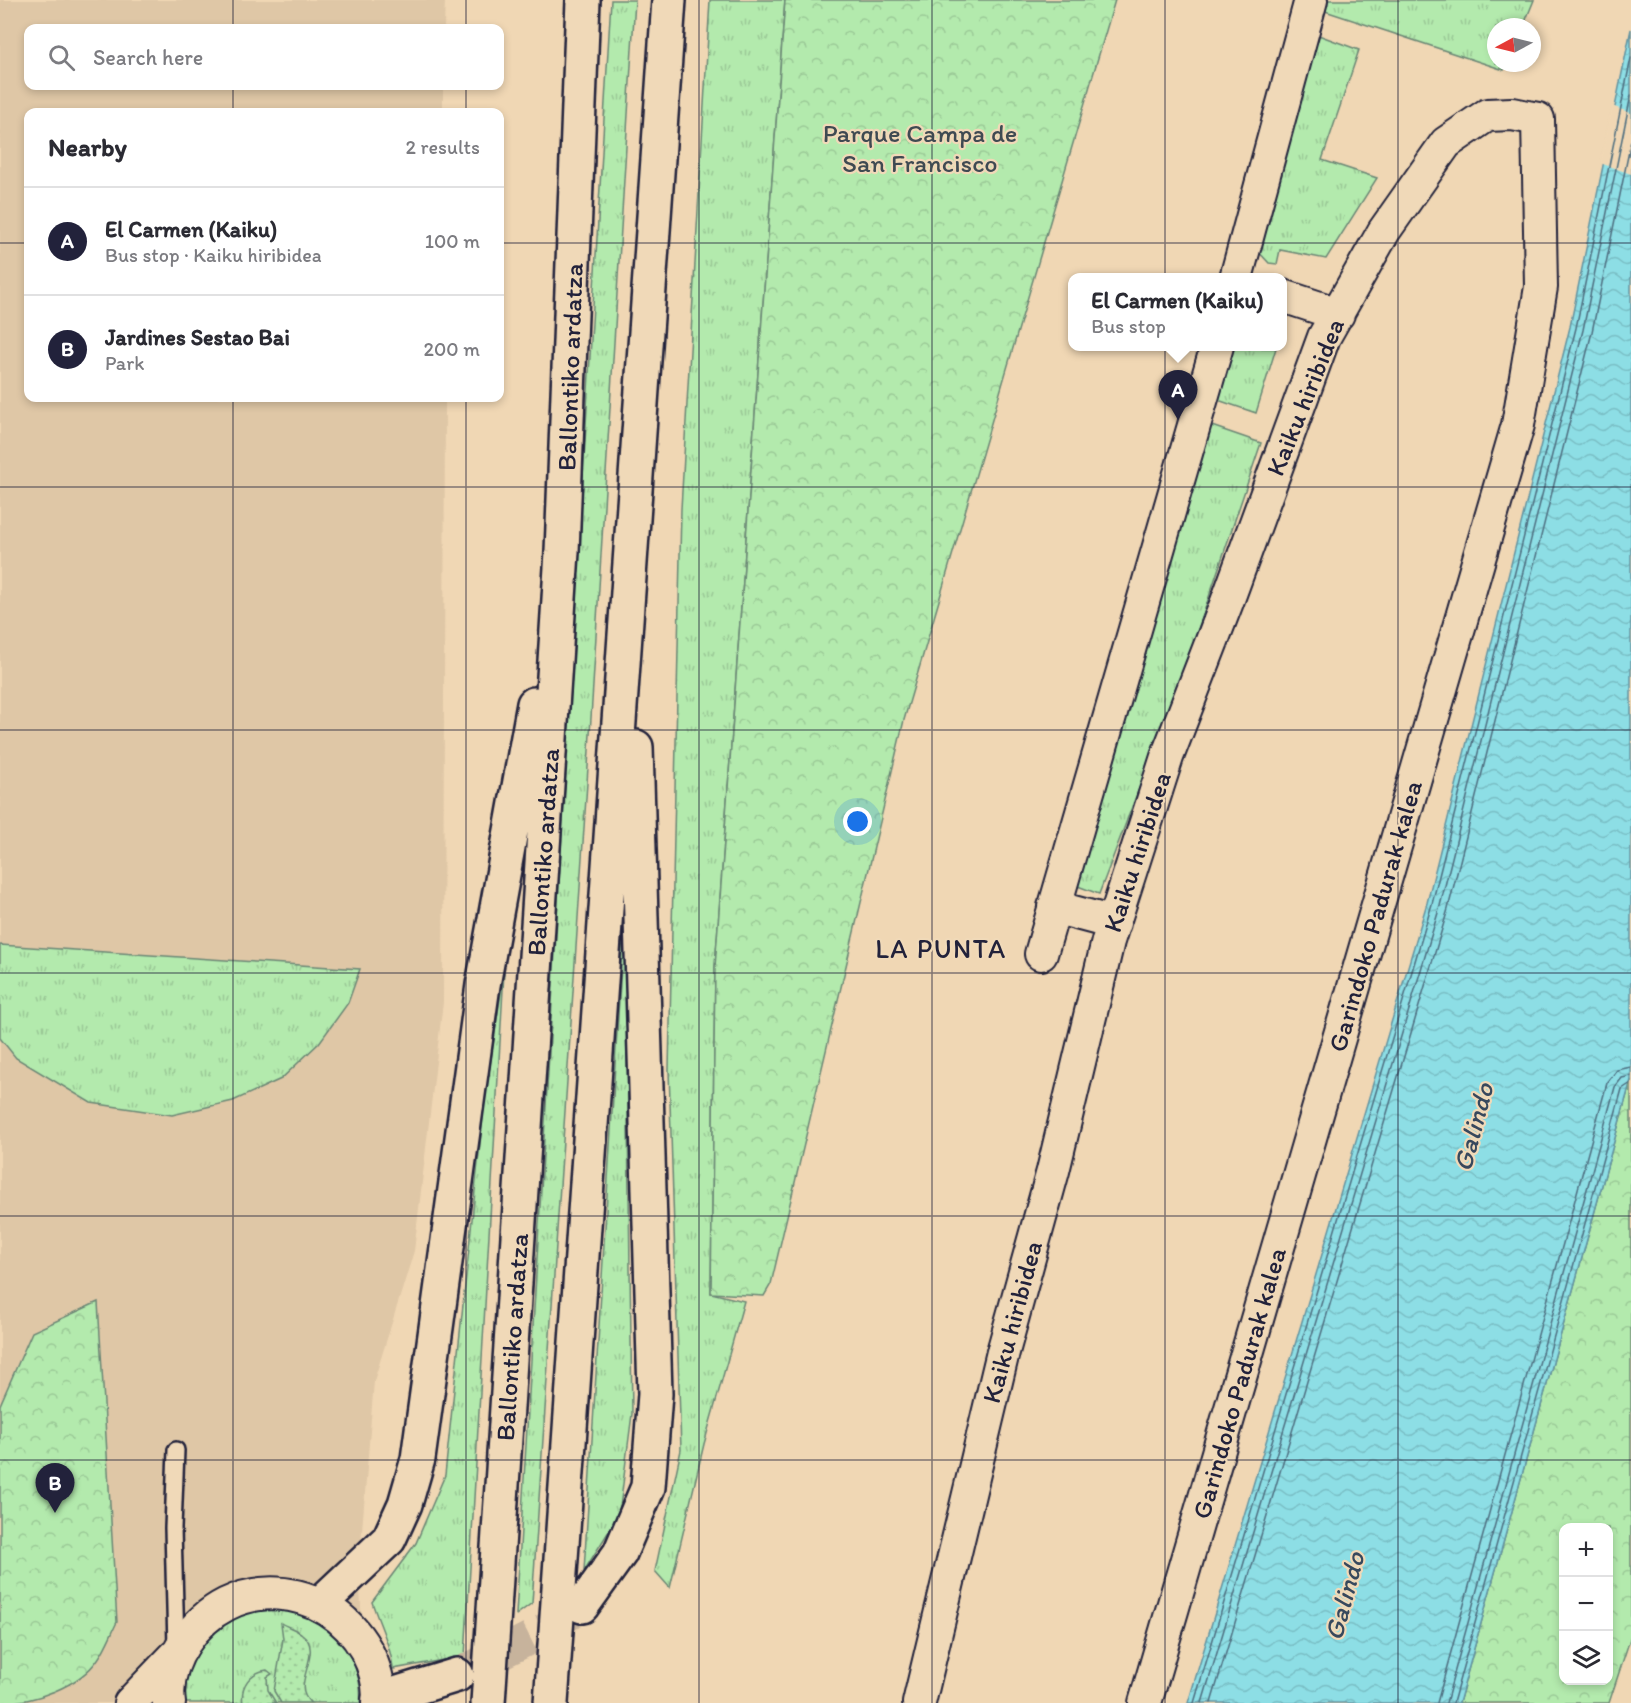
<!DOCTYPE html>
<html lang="en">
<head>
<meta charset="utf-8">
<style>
	body { margin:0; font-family:Itim,sans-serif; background:#f2f2f3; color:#2b2b33 }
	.controls { position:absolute; right:18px; bottom:18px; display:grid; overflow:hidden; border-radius:12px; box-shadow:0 3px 9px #0003 }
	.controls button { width:54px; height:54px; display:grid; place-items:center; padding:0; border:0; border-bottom:2px solid #e1e1e2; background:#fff; color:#2b2b33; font:30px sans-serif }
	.compass { position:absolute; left:1487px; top:18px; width:54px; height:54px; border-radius:50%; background:#fff; box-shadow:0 3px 9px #0003; rotate:263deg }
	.you { position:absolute; left:858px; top:822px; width:21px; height:21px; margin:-15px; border:4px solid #fff; border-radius:50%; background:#1a73e8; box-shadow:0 0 0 9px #1a73e833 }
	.badge { display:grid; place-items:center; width:39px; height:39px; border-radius:50%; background:#22223b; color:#fff; font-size:20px; font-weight:700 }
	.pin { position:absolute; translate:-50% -50px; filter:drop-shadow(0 2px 3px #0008) }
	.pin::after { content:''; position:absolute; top:32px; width:21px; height:18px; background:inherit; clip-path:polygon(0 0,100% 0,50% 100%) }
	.popup { position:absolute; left:1068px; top:273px; width:219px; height:78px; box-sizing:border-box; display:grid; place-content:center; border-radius:12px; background:#fff; filter:drop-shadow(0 2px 4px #0005); font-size:20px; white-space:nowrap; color:#7c7c81 }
	.popup b { font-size:22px; color:#2b2b33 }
	.popup::after { content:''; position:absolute; left:50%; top:100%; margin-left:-12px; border:12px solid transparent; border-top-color:#fff }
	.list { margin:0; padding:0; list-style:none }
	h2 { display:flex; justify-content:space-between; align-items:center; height:78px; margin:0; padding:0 24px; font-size:26px }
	h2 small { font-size:20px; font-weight:400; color:#7c7c81 }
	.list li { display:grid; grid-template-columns:39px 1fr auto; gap:18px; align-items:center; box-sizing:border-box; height:108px; padding:0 24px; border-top:2px solid #e1e1e2 }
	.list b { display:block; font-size:22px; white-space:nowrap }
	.list p { margin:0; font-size:20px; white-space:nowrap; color:#7c7c81 }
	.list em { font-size:20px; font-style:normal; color:#7c7c81 }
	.icon { flex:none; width:33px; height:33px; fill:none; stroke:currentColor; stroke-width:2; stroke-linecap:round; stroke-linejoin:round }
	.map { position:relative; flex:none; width:1631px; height:1703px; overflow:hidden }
	.search { position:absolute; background:#fff; box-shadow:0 3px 9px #0003; left:24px; top:24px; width:480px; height:66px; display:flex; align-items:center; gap:15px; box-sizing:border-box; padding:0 21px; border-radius:12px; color:#7c7c81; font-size:22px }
	.panel { position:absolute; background:#fff; box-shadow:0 3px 9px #0003; left:24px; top:108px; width:480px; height:294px; border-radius:12px }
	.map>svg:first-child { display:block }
	.built { fill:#dfc7a6 }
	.grass { fill:url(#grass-tufts); stroke:#6a8674; stroke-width:1.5 }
	.park { fill:url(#park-crowns); stroke:#6a8674; stroke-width:1.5; fill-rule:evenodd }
	.garden { fill:url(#garden-dots); stroke:#6a8674; stroke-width:1.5 }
	.water { fill:url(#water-waves); stroke:#6293a1; stroke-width:1.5 }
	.pier { fill:#f0d7b4 }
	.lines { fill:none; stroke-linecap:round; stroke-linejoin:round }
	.shore { stroke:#4d6d7f; stroke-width:1.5 }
	.primary-tunnel { stroke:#c7b39c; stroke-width:33; stroke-dasharray:33 16; stroke-linecap:butt }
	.service-casing { stroke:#22223b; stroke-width:20 }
	.minor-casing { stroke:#22223b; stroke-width:36 }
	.primary-casing { stroke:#22223b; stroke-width:38 }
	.service { stroke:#f0d9b8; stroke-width:15 }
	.minor { stroke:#f0d9b8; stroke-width:32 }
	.primary { stroke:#f0d9b8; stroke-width:33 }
	.grid { fill:none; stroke:#22223b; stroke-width:1.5; stroke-opacity:0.55 }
	.labels { text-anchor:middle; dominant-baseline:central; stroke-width:4.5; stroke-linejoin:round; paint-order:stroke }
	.park-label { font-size:26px; fill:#3f4a52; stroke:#f0d9b8 }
	.street-label { font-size:26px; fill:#22223b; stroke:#f0d9b8 }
	.neighbourhood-label { font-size:27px; letter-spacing:1.5px; fill:#22223b; stroke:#f0d9b8 }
	.water-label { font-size:27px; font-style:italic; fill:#37485d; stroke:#f0d9b8 }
</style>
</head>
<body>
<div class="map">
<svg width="1631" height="1703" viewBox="0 0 1631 1703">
	<defs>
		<pattern id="grass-tufts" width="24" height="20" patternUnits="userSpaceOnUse" patternTransform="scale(1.5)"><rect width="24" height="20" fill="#b3eaad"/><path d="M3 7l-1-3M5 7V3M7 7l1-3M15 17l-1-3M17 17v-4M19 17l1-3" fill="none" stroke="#9ac896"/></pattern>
		<pattern id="park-crowns" width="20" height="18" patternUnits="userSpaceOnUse" patternTransform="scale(1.5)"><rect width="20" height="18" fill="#b3eaad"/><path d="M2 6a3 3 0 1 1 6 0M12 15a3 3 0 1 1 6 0" fill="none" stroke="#9ac896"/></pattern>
		<pattern id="garden-dots" width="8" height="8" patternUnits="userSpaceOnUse" patternTransform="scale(1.5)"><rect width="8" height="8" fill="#b3eaad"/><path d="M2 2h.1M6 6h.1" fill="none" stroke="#9ac896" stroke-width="1.8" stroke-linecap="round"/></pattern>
		<pattern id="water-waves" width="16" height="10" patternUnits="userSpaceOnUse" patternTransform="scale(1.5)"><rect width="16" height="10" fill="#8ddee5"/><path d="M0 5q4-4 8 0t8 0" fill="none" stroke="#79bec5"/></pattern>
	</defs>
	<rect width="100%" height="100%" fill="#f0d7b4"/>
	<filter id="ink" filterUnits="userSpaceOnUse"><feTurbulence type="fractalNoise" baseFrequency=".0167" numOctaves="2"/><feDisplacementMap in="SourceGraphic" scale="12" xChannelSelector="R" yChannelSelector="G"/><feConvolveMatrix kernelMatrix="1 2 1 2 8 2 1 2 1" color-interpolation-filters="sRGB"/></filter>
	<g filter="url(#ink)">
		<path class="built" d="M 0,0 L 445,0 L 444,28 L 28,28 L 28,86 L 443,86 L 443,112 L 28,112 L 28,398 L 445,398 L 443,1002 L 414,1251 L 374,1381 L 359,1568 L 366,1703 L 0,1703 Z"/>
		<path class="grass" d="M 611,0 L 635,0 L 587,783 L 532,1603 L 516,1615 Z
			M 710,0 L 785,0 L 715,967 L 711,1293 L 744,1301 L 704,1444 L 670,1588 L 655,1571 L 681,1450 L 669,1070 L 681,509 Z
			M 1321,0 L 1534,0 L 1523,27 L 1496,27 L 1496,63 L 1508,63 L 1504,70 L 1319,9 Z
			M 1313,33 L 1359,50 L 1322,160 L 1377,178 L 1326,259 L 1280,250 L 1277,264 L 1269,263 L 1256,249 Z
			M 1228,347 L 1276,348 L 1256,413 L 1212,398 Z
			M 1203,423 L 1261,443 L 1188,659 L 1099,894 L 1075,885 Z
			M 625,901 L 632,1414 L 619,1515 L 584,1571 Z
			M 0,945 L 360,969 L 348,1003 L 319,1043 L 281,1079 L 233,1101 L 172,1115 L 91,1103 L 16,1058 L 0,1038 Z
			M 504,972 L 465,1656 L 393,1669 C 391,1646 379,1624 372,1602 L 416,1543 L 445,1475 L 484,1106 Z
			M 239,1609 C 257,1609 278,1606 296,1609 C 333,1615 365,1668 360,1703 L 178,1703 L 193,1644 Z"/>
		<path class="park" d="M 785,0 L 1115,0 L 904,720 L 771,1284 L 764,1296 L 711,1293 L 715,967 Z
			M 1631,1080 L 1631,1636 L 1609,1703 L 1459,1703 ZM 1564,1528 L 1608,1528 L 1608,1680 L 1564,1680 Z
			M 98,1302 L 117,1622 C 111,1634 106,1648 98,1659 C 79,1687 32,1703 0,1703 L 0,1405 L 32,1332 Z"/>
		<path class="garden" d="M 281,1623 C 287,1627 296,1629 302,1634 C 326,1652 288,1685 311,1703 L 281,1703 L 274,1691 L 283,1639 Z
			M 267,1670 L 272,1674 L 267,1677 L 268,1690 L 276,1703 L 243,1703 C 240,1686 250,1672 267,1670 Z"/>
		<path class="water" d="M 1631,29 L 1631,1080 L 1459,1703 L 1188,1703 L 1427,903 L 1570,327 Z"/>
		<path class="pier" d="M 1612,106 L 1631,113 L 1631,174 L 1600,163 Z"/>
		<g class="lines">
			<path class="shore" d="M 1194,1703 L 1432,904 L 1576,328 L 1631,58
				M 1202,1703 L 1440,906 L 1583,330 L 1631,95
				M 1211,1703 L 1448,909 L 1592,332 L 1631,141
				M 1437,1703 L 1607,1083 L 1617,1070 L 1631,1067
				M 1446,1703 L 1615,1087 L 1622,1078 L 1631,1076
				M 1453,1703 L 1622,1089 L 1631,1083"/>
			<path class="primary-tunnel" d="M 457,1675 L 538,1634 L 577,1609"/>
			<defs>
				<path id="service" d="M 176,1647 L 173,1528 L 176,1450"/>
				<path id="minor" d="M 1236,278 L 1311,0
					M 1283,296 L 1338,314
					M 1054,907 L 1114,923
					M 1041,954 L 1217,346
					M 130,1703 L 175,1656
					M 169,1703 C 166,1682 173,1660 185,1642 C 230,1573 326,1579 366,1650 C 374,1665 381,1686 378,1703
					M 919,1703 L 1003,1352 L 1053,1171 L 1108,941 L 1167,757 L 1227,602 L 1324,337 L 1384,231 L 1446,143 L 1487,115 L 1512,114 L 1538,119 L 1541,287 L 1518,425 L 1145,1703"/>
				<path id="primary" d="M 320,1604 L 389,1539 L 405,1504 L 418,1459 L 483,985 L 534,704
					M 582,1606 L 620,1553 L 648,1487 L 655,1394 L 636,747
					M 379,1699 L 457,1675
					M 488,1703 L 562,552 L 583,0
					M 551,1703 L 669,0"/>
			</defs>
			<use href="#service" class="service-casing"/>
			<use href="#minor" class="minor-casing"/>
			<use href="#primary" class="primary-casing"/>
			<use href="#service" class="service"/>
			<use href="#minor" class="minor"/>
			<use href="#primary" class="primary"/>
		</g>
	</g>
	<path class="grid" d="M 233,0 L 233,28M 466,0 L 466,28M 699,0 L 699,1703M 932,0 L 932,1703M 1165,0 L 1165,1703M 1398,0 L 1398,1703M 233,86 L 233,112M 466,86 L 466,112M 0,243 L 28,243M 500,243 L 1631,243M 233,398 L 233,1703M 466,398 L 466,1703M 0,487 L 1631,487M 0,730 L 1631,730M 0,973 L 1631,973M 0,1216 L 1631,1216M 0,1460 L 1631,1460"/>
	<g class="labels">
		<g class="park-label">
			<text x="920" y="133">Parque Campa de<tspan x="920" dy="30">San Francisco</tspan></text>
		</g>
		<g class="street-label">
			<text transform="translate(570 367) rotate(-88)">Ballontiko ardatza</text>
			<text transform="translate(1305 397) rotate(-68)">Kaiku hiribidea</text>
			<text transform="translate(543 852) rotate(-86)">Ballontiko ardatza</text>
			<text transform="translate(1137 852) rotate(-72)">Kaiku hiribidea</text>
			<text transform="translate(1375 916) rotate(-74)">Garindoko Padurak kalea</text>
			<text transform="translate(1012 1322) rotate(-75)">Kaiku hiribidea</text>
			<text transform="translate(512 1337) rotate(-86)">Ballontiko ardatza</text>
			<text transform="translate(1239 1383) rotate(-74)">Garindoko Padurak kalea</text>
		</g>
		<g class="neighbourhood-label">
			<text x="941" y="948">LA PUNTA</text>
		</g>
		<g class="water-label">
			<text transform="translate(1473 1127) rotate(-75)">Galindo</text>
			<text transform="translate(1344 1596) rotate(-75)">Galindo</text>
		</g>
	</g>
</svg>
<div class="controls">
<button>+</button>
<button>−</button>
<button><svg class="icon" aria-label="layers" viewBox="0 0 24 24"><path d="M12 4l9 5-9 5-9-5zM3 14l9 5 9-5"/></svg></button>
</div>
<svg class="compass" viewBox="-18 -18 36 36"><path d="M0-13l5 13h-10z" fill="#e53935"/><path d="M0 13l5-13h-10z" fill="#7c7c81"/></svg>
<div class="you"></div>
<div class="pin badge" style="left:1178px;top:420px">A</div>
<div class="popup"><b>El Carmen (Kaiku)</b>Bus stop</div>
<div class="pin badge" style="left:55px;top:1513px">B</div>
<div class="search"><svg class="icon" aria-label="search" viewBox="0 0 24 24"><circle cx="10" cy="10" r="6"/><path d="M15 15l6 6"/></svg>Search here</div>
<section class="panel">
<h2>Nearby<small>2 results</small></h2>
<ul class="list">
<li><span class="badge">A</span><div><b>El Carmen (Kaiku)</b><p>Bus stop · Kaiku hiribidea</p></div><em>100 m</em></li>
<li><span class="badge">B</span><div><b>Jardines Sestao Bai</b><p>Park</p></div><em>200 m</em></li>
</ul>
</section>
</div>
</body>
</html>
